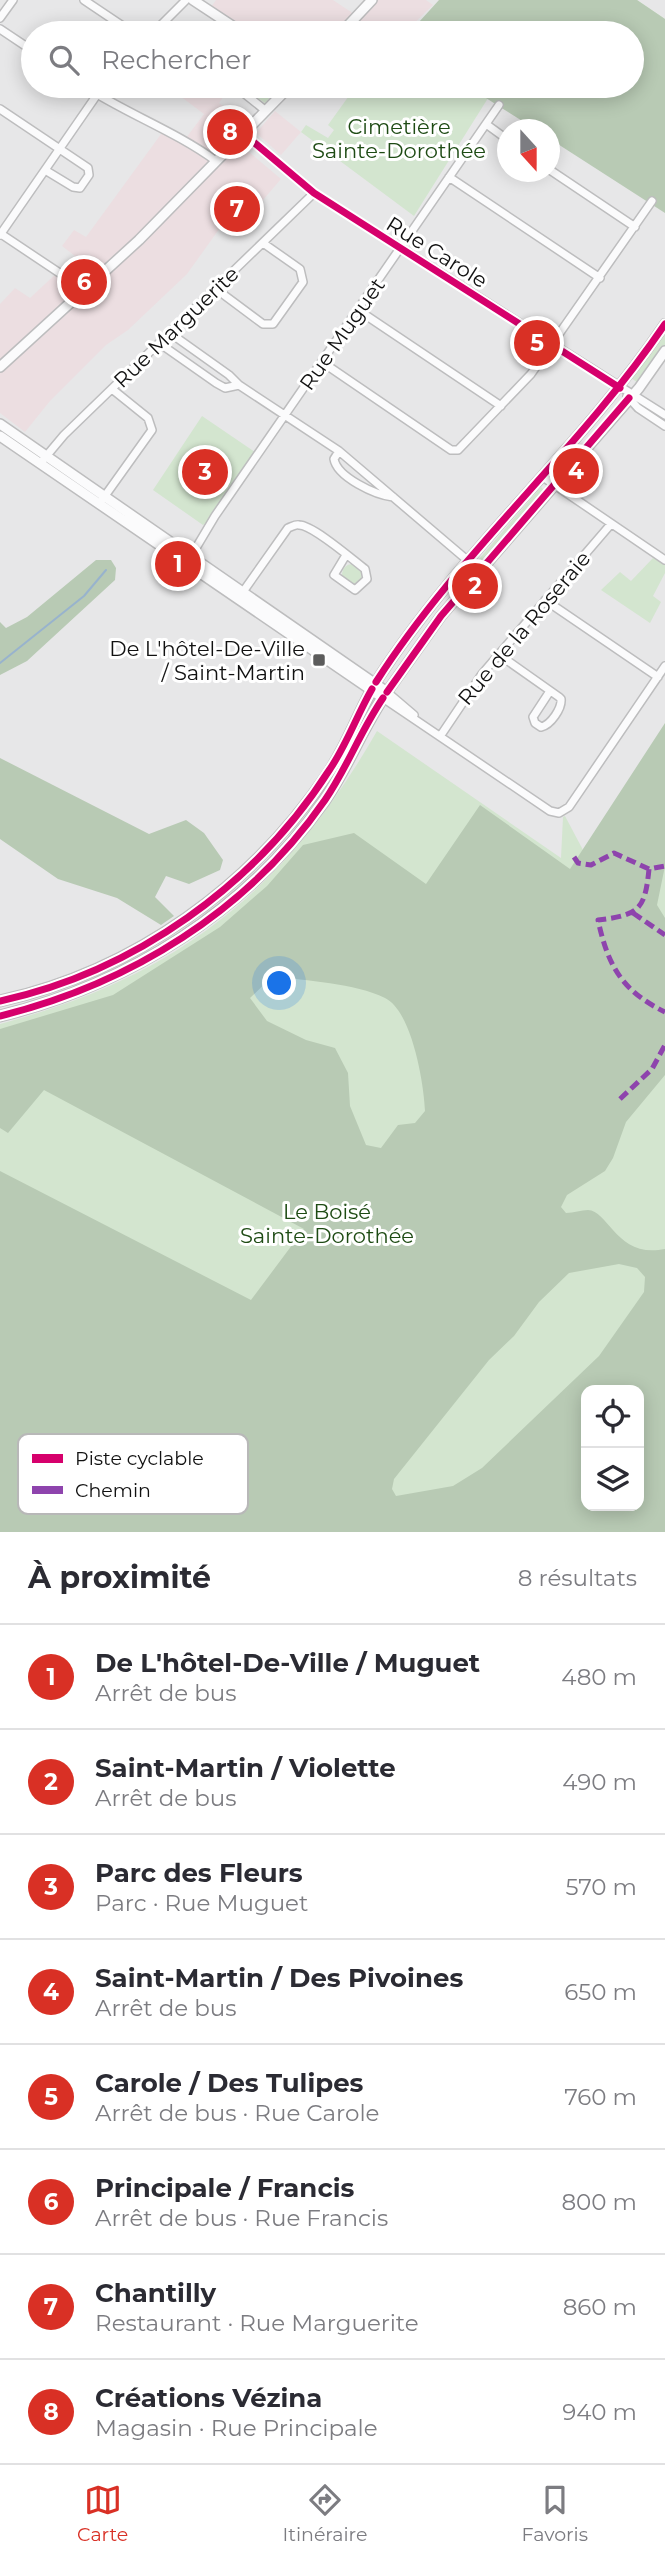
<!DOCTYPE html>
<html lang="fr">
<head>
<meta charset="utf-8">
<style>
	body { margin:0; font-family:Montserrat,sans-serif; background:#f2f2f3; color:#2b2b33 }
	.controls { position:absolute; right:21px; bottom:21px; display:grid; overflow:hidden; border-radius:14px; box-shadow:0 4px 18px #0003 }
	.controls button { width:63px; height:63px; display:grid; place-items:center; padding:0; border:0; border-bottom:2px solid #e1e1e2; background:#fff; color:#2b2b33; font:35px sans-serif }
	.compass { position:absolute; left:497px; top:119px; width:63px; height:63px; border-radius:50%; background:#fff; box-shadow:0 4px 18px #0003; rotate:159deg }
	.you { position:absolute; left:280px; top:984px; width:24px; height:24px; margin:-18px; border:5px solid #fff; border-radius:50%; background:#1a73e8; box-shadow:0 0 0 10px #1a73e833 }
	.badge { display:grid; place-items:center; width:46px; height:46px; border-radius:50%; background:#d93025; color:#fff; font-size:23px; font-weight:700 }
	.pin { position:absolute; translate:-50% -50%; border:4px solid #fff; box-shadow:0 2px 7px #0006 }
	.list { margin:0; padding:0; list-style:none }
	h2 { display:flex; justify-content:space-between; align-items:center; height:91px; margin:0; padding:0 28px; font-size:30px }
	h2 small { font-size:23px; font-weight:400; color:#7c7c81 }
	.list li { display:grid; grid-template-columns:46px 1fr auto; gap:21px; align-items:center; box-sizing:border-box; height:105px; padding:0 28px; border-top:2px solid #e1e1e2 }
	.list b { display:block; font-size:26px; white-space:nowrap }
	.list p { margin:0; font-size:23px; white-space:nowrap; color:#7c7c81 }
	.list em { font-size:23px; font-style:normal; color:#7c7c81 }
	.icon { flex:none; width:38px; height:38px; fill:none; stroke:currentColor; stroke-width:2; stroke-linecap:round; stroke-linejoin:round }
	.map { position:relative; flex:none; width:665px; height:1532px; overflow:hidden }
	.search { position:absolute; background:#fff; box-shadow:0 4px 18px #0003; left:21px; right:21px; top:21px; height:77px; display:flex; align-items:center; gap:18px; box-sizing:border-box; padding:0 24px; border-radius:38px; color:#7c7c81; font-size:26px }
	.sheet { height:931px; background:#fff }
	nav { display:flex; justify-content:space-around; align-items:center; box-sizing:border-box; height:98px; border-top:2px solid #e1e1e2; background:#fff; font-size:19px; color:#7c7c81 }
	nav a { display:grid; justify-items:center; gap:4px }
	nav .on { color:#d93025 }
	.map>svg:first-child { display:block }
	.commercial { fill:#ecdee1 }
	.green { fill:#d3e5cf; fill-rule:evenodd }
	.forest { fill:#b8cab4; fill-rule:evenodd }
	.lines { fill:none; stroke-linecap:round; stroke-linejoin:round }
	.stream { stroke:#98b3cd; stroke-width:2 }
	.minor-casing { stroke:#bdbdbe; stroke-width:10 }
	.tertiary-casing { stroke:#bdbdbe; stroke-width:12 }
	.secondary-casing { stroke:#bdbdbe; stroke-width:13 }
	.minor { stroke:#fbfbfc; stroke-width:7 }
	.tertiary { stroke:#fbfbfc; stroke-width:9 }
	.secondary { stroke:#fbfbfc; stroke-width:10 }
	.quiet { stroke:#8e44ad; stroke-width:5; stroke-dasharray:10 5; stroke-linecap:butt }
	.cycleway-casing { stroke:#fff; stroke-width:11 }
	.cycleway { stroke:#d6006c; stroke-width:7 }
	.poi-dot { fill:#5c5c5c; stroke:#fff; stroke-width:2.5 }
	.labels { text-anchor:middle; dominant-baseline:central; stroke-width:6; stroke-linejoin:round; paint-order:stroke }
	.park-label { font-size:21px; fill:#1e4b14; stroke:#fff }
	.street-label { font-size:21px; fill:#111; stroke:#fff }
	.poi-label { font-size:21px; fill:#111; stroke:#fff; text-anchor:end }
	.key { fill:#fff; stroke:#b8b8b8; stroke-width:2 }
	.key-label { font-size:19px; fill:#111 }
</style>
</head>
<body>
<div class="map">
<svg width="665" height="1532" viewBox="0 0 665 1532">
	<rect width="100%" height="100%" fill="#e7e7e8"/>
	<path class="commercial" d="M 216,0 L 333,0 L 357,16 L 372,0 L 426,0 L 433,5 L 404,33 L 227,33 L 230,29 L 209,10 Z
		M 182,86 L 231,86 L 219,103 L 246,123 L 229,141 L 238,150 L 242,146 L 281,179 L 239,228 L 225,221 L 187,274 L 128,330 L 106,345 L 50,401 L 25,432 L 0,413 L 0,304 L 15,288 L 30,298 L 75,256 L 62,246 L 74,230 L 86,237 L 164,130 L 186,138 L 204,114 L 176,93 Z
		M 275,111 L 301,132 L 281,155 L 256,133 Z"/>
	<path class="green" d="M 637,0 L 665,19 L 665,209 L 550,130 L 490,95 L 414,216 L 301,132 L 306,125 L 328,138 L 334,130 L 328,125 L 356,86 L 632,86 L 632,33 Z
		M 240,86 L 281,86 L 265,103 Z
		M 665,330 L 665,345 L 638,383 L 631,378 Z
		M 202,416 L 258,454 L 215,516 L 203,525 L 153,490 Z
		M 541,487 L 544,490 L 482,561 L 479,559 Z
		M 653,558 L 665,565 L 665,573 L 653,596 L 661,602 L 650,623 L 601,590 L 620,572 L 631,581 Z
		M342 574a10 10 0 1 1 20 0a10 10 0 1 1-20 0Z
		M 665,726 L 665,1532 L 0,1532 L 0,1024 C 177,977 286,890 377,731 L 561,858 L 563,817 L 565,816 L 583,850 ZM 586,1390 L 639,1390 L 639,1506 L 586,1506 Z"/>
	<path class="forest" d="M 439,0 L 637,0 L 665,19 L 665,213 L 550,139 L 550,130 L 535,129 L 467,86 L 632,86 L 632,33 L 409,33 Z
		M 96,560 L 111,560 L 116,568 L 115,580 L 27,661 L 0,675 L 0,622 L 6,628 L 27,617 Z
		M 665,723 L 665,866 L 657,905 L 665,918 L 665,1075 L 626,1122 L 613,1158 L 605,1171 L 567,1195 L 561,1207 L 566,1213 C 574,1213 581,1210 588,1210 C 609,1211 617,1259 665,1249 L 665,1532 L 0,1532 L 0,1171 L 251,1300 L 304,1229 L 44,1090 L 8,1133 L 0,1128 L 0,1029 L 113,995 L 220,927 L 267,886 L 303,845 L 354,833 L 426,884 L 480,805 L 570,869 ZM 273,976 C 306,981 355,983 385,998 C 412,1011 424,1084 425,1111 L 415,1123 L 398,1125 L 381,1148 L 366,1145 L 350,1106 L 348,1073 L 335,1048 L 306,1040 L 267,1021 L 250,998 ZM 619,1264 L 637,1268 L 645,1277 L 644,1292 L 599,1356 L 482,1468 L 453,1486 L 396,1496 L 392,1489 L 394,1479 L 489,1360 L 514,1336 L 539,1302 L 569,1273 ZM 586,1390 L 639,1390 L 639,1506 L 586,1506 Z
		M 0,758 L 149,834 L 186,820 L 204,833 L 223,860 L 220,870 L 189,884 L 166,876 L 155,897 L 174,916 L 161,925 L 117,898 L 58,879 L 0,839 Z"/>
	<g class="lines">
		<path class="stream" d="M 0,663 L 84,596 L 106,570"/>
		<defs>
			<path id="minor" d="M 84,0 L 133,33
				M 0,18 L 13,0
				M 0,29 L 33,51
				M 153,33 L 186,0
				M 84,86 C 127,114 175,131 216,161
				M 235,86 L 266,111
				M 0,109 L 88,168 L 89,175 L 80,188 L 73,187 L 45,170
				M 486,124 L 508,140
				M 244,134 L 314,193 L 665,415
				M 550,170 L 635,227
				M 449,177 L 600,278
				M 1,234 L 85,290
				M 0,235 L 103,86
				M 216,289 L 263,324 L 273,324 L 303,282 L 300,269 L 263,243
				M 358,310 L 501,406
				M 170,333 L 229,375 L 239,385 L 339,451 L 480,571
				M 159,343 L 216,383 L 225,388 L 239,385
				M 322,362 L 451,450 L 458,450 L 531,374 L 652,201
				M 627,396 L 638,408 L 665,426
				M 339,451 L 334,459 C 337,477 375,495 393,497
				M 43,460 L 64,435 L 314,193
				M 543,477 L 665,560
				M 102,500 L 152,430 L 148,418 L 112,389
				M 190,558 L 215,516 L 499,105
				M 240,596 L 288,528 C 291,527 296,524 299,525 C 313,525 353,560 365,569 L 367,579 L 355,590 L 334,575 L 346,555
				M 545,600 L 658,677
				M 498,654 L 559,697 L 561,699 C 562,708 551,725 541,727 L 535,723 L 533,717 L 550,691
				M 387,692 L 414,715
				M 383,698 L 550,811 L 559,813 L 569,807 L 665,666
				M 441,735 L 482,674 L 611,524"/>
			<path id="tertiary" d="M 193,0 L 243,33
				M 341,33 L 372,0
				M 0,367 L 139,240 L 290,86
				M 0,424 L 387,692 L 441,616 L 639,388 L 665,351
				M 0,436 L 383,698
				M 376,682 C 459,552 579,451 665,324"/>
			<path id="secondary" d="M 0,1001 C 135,971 253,886 329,772 C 348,744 359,711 376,682
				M 0,1016 C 129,984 245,912 323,803 C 348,768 362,727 387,692"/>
		</defs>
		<use href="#minor" class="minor-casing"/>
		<use href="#tertiary" class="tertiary-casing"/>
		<use href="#secondary" class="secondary-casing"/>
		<use href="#minor" class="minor"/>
		<use href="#tertiary" class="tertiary"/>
		<use href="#secondary" class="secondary"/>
		<path class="quiet" d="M 574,857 L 578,863 L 591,865 L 614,853 L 649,869 L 665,866
			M 649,869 C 645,910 639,915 598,920 C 608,966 622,991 665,1012
			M 633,913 L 665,935
			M 620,1099 L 652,1069 L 665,1045"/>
		<defs>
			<path id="cycleway" d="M 244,134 L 314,193 L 620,388
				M 376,682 C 459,552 579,451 665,324
				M 387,692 L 441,616 L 629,398
				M 0,1001 C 134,972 256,885 330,769 C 347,744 357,715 372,689
				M 0,1016 C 130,984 248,911 325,800 C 347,768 361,730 383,698"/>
		</defs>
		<use href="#cycleway" class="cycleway-casing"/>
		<use href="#cycleway" class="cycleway"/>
	</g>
	<rect class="poi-dot" x="312" y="653" width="14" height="14" rx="3.5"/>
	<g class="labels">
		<g class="park-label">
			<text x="399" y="126">Cimetière<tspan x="399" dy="24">Sainte-Dorothée</tspan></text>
			<text x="327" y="1211">Le Boisé<tspan x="327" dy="24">Sainte-Dorothée</tspan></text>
		</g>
		<g class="street-label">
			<text transform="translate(437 252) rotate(32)">Rue Carole</text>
			<text transform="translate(176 327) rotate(-44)">Rue Marguerite</text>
			<text transform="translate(342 334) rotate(-55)">Rue Muguet</text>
			<text transform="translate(524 628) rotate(-50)">Rue de la Roseraie</text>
		</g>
		<g class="poi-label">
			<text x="305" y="648">De L'hôtel-De-Ville<tspan x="305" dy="24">/ Saint-Martin</tspan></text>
		</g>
	</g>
	<rect x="18" y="1434" width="230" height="80" rx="10" class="key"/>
	<rect x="32" y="1454" width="31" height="9" fill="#d6006c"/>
	<rect x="32" y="1486" width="31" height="8" fill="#8e44ad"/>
	<g class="key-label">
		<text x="75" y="1465">Piste cyclable</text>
		<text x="75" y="1497">Chemin</text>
	</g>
</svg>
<div class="controls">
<button><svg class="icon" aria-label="locate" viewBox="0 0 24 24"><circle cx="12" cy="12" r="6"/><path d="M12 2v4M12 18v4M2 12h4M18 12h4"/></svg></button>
<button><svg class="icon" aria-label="layers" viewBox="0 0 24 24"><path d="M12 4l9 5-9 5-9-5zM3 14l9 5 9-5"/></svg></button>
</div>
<svg class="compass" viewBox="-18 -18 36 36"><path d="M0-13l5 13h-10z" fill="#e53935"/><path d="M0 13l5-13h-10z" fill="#7c7c81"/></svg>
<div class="you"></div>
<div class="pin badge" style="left:178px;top:564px">1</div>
<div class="pin badge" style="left:475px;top:586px">2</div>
<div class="pin badge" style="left:205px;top:472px">3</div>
<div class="pin badge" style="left:576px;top:471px">4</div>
<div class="pin badge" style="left:537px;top:343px">5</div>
<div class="pin badge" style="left:84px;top:282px">6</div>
<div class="pin badge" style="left:237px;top:209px">7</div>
<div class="pin badge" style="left:230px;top:132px">8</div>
<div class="search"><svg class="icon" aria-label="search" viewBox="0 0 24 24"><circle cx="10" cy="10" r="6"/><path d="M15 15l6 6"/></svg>Rechercher</div>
</div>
<section class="sheet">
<h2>À proximité<small>8 résultats</small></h2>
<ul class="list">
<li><span class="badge">1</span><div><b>De L'hôtel-De-Ville / Muguet</b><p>Arrêt de bus</p></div><em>480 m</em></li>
<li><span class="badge">2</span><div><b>Saint-Martin / Violette</b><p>Arrêt de bus</p></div><em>490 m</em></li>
<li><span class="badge">3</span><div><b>Parc des Fleurs</b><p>Parc · Rue Muguet</p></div><em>570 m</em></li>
<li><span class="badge">4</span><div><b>Saint-Martin / Des Pivoines</b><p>Arrêt de bus</p></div><em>650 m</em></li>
<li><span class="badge">5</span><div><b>Carole / Des Tulipes</b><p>Arrêt de bus · Rue Carole</p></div><em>760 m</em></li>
<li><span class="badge">6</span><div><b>Principale / Francis</b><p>Arrêt de bus · Rue Francis</p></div><em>800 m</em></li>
<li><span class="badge">7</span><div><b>Chantilly</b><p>Restaurant · Rue Marguerite</p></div><em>860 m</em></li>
<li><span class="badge">8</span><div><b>Créations Vézina</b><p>Magasin · Rue Principale</p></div><em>940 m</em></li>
</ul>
</section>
<nav>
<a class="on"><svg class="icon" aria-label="map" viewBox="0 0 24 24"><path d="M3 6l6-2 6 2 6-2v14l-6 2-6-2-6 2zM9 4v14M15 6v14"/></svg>Carte</a>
<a><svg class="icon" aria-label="directions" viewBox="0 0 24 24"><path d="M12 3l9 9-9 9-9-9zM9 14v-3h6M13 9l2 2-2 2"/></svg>Itinéraire</a>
<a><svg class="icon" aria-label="saved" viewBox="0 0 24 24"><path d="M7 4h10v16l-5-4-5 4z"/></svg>Favoris</a>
</nav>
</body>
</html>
